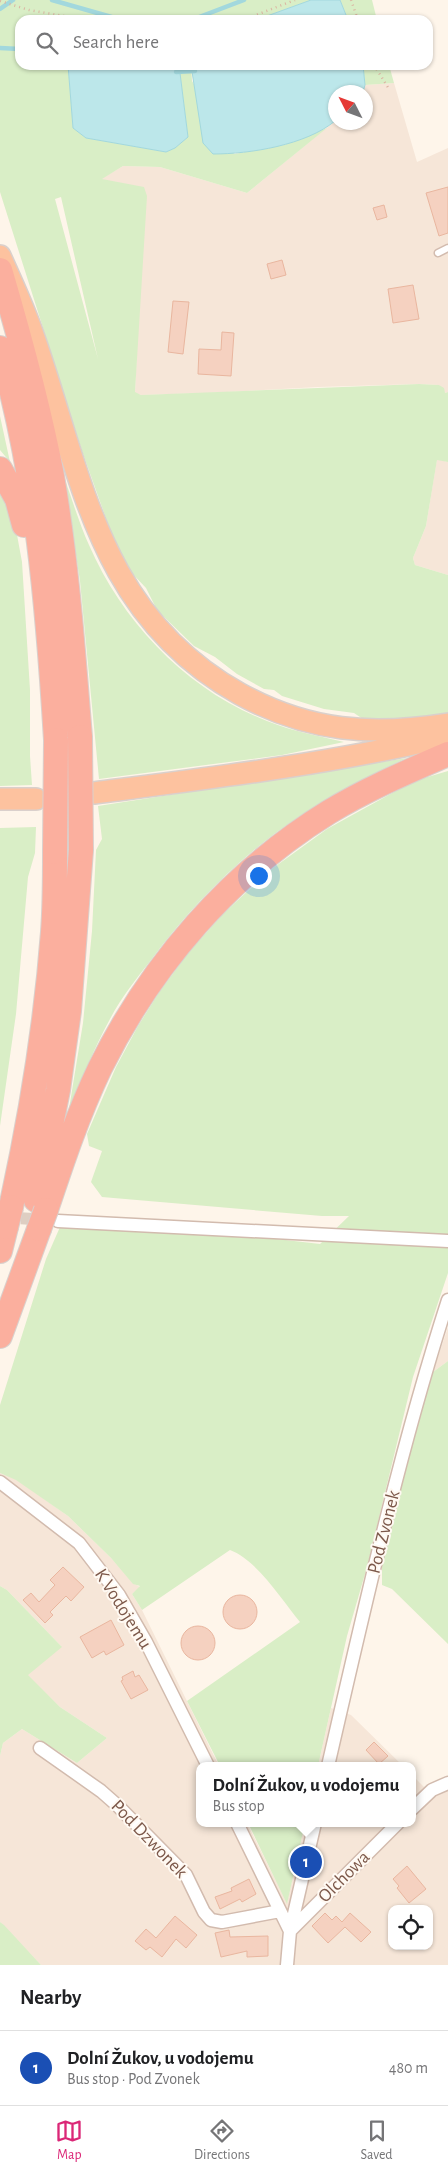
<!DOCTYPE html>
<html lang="en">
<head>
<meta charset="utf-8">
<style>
	body { margin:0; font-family:"Alegreya Sans",sans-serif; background:#f6f6f6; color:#202124 }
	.controls { position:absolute; right:15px; bottom:15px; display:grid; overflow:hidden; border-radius:10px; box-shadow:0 1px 4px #0004 }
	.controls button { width:45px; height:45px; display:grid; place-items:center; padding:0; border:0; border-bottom:1px solid #e0e0e0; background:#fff; color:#202124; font:25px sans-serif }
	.compass { position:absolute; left:328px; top:85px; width:45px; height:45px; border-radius:50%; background:#fff; box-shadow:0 1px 4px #0004; rotate:312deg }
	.you { position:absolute; left:258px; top:875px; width:18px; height:18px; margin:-12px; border:4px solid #fff; border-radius:50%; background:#1a73e8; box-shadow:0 0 0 8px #1a73e833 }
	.badge { display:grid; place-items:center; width:32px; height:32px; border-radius:50%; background:#db2777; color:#fff; font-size:16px; font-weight:700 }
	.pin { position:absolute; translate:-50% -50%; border:2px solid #fff; box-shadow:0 1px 5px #0006 }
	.popup { position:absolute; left:196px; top:1762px; width:220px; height:65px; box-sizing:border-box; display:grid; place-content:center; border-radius:10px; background:#fff; filter:drop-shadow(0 1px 4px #0005); font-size:16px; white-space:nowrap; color:#757577 }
	.popup b { font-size:19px; color:#202124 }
	.popup::after { content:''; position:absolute; left:50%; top:100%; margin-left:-10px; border:10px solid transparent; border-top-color:#fff }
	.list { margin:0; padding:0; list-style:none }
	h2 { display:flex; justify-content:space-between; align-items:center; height:65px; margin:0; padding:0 20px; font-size:21px }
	h2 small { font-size:16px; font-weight:400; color:#757577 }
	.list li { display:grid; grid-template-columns:32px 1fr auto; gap:15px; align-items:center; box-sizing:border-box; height:75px; padding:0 20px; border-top:1px solid #e0e0e0 }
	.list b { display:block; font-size:19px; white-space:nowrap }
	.list p { margin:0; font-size:16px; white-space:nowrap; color:#757577 }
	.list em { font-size:16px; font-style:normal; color:#757577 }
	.icon { flex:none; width:28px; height:28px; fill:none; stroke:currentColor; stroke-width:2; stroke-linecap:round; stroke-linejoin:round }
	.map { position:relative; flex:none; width:448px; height:1965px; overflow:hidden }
	.search { position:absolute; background:#fff; box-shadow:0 1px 4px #0004; left:15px; right:15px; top:15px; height:55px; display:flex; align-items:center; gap:12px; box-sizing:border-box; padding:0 18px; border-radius:15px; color:#757577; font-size:19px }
	.sheet { height:140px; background:#fff }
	nav { display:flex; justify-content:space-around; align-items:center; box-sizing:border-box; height:70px; border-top:1px solid #e0e0e0; background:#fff; font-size:14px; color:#757577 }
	nav a { display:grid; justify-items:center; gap:2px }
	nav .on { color:#db2777 }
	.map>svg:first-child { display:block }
	.residential { fill:#f6e6d8; fill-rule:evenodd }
	.green { fill:#d9eec6; fill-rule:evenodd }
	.water { fill:#bce7ea; stroke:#a2d8dd }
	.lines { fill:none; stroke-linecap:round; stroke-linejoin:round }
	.stream { stroke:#a2d8dd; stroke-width:4.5 }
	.building { fill:#f5d1c0; stroke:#e9b69f }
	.minor-tunnel { stroke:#decec2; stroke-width:12; stroke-dasharray:12 6; stroke-linecap:butt }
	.service-casing { stroke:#d2bbae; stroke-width:9 }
	.minor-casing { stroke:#d2bbae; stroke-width:15 }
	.trunk-casing { stroke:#dad0cc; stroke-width:24 }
	.motorway-casing { stroke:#dad0cc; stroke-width:26 }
	.path { stroke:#dbb4a2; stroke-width:2.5; stroke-dasharray:1 4; stroke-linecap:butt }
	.service { stroke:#fff; stroke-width:6 }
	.minor { stroke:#fff; stroke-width:12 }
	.trunk { stroke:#fdc29f; stroke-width:21 }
	.motorway { stroke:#fbaf9e; stroke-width:24 }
	.motorway-bridge-casing { stroke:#dad0cc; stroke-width:26; stroke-linecap:butt }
	.motorway-bridge { stroke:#fbaf9e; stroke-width:24 }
	.labels { text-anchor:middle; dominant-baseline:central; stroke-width:4; stroke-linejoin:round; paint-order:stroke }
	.street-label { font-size:19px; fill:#7c584a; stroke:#fff9f2 }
</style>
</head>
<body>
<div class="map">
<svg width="448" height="1965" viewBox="0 0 448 1965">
	<rect width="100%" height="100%" fill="#fef5ea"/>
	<path class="residential" d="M 394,83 L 417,162 L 448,148 L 448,392 L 445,393 L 439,385 L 419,384 L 318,387 L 208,393 L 141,395 L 135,393 L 137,348 L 101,179 L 123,166 L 160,167 L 247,193 L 335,121 L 366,122 L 366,92 L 363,92 L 365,85 Z
		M 437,459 L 448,462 L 448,575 L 415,565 L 413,558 L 426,526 Z
		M 448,1327 L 448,1361 L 433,1372 Z
		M 0,1473 L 16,1479 L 68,1516 L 111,1558 L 133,1583 L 140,1587 L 132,1594 L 142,1610 L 219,1766 L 200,1766 L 200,1823 L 247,1823 L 287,1903 L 305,1823 L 412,1823 L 412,1775 L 424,1787 L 448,1776 L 448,1965 L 41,1965 L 0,1922 L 0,1756 L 3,1743 L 22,1729 L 77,1763 L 107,1738 L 60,1707 L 27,1675 L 61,1646 L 7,1590 L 0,1586 ZM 392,1909 L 429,1909 L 429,1946 L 392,1946 Z
		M 331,1708 L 351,1715 L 403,1766 L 318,1766 Z"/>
	<path class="green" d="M 0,0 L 311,0 L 256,20 L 20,20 L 20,65 L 68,65 L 73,128 L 86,138 L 166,152 L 175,148 L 188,137 L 179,65 L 191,65 L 192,81 L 234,154 L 284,145 L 327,128 L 247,193 L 160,167 L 123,166 L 102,179 L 144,187 L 147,196 L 135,392 L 141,395 L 419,384 L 439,385 L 444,388 L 445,393 L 448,392 L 448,462 L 437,460 L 426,526 L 413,558 L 415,565 L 448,575 L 448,714 L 405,718 L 363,719 L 354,713 L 324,709 L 282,696 L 274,690 L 264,689 L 237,674 L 215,657 L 194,646 L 157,610 L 146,588 L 129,570 L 113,538 L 82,451 L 0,192 ZM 61,197 L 98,359 L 55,199 Z
		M 340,0 L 372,0 L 377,20 L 348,20 Z
		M 363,65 L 389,65 L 394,83 L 365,85 Z
		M 0,416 L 10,462 L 0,450 Z
		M 64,477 C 72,499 79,523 89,545 C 123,623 187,690 267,721 C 292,731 318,736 344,742 L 282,755 L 99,779 L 80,581 Z
		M 0,480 L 15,524 L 22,562 L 30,690 L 30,756 L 32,785 L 0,786 Z
		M 407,758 C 370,775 334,794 300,816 C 243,853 192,905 151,960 C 136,979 121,998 110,1019 C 94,1048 82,1079 69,1109 L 83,1023 L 92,931 L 96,850 L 102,839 L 98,806 Z
		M 448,771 L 448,1273 L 413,1377 L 367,1567 L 347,1636 L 318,1766 L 220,1766 L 187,1701 L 300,1622 C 282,1600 257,1560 230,1550 L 142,1610 L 132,1594 L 140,1586 L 133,1584 L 111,1558 L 68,1516 L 16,1480 L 0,1473 L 0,1405 L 46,1259 L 60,1227 L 268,1238 L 320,1244 L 349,1216 L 322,1216 L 102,1197 L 91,1182 L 102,1151 L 89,1146 L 87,1134 L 116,1067 L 138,1026 L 158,994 L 188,953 L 223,914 L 269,871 L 327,829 L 414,781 Z
		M 36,827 L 35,853 L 28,877 L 16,1014 L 0,1126 L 0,828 Z
		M 448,1361 L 448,1644 L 392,1589 L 382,1585 L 382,1567 L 409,1444 L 433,1372 Z
		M 0,1586 L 7,1590 L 62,1647 L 28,1675 L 60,1707 L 107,1738 L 77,1763 L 22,1729 L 3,1743 L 0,1756 Z
		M 248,1823 L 305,1823 L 287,1904 Z
		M 0,1922 L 4,1925 L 41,1965 L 0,1965 Z"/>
	<path class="water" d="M 311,0 L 340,0 L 348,20 L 256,20 Z
		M 68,65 L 179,65 L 188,137 L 175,148 L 166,152 L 86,138 L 73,128 Z
		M 191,65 L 363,65 L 365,85 L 363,92 L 336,92 L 335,121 C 306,145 250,154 213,154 L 203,143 Z"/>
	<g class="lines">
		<path class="stream" d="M 52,0 L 122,20
			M 0,9 L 13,0
			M 182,20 L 194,19 L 244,0
			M 0,48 L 20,49
			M 176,72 L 195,71"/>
	</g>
	<path class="building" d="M 448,187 L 448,233 L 439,236 L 426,193 Z
		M 384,205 L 387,217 L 377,220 L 373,208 Z
		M 282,260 L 286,275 L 271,279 L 267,264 Z
		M 413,285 L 419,319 L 393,323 L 388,289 Z
		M 173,301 L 189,302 L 183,354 L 168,352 Z
		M 222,332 L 234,333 L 231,376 L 198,374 L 199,349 L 221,350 Z
		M 63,1567 L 84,1587 L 71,1601 L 66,1596 L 50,1612 L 53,1615 L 45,1623 L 23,1600 L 31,1593 L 39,1602 L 55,1585 L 50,1580 Z
		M223 1612a17 17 0 1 1 34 0a17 17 0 1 1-34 0Z
		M 111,1620 L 124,1645 L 106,1655 L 104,1651 L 92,1658 L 80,1637 Z
		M181 1643a17 17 0 1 1 34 0a17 17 0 1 1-34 0Z
		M 133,1671 L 135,1677 L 139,1675 L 148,1690 L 131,1699 L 121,1681 L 123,1680 L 122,1677 Z
		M 374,1742 L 388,1756 L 379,1764 L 366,1750 Z
		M 407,1866 L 426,1889 L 409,1903 L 397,1888 L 399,1886 L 393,1879 Z
		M 249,1879 L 256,1894 L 242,1902 L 240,1899 L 220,1909 L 215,1897 L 232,1891 L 231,1888 Z
		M 325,1913 L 332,1920 L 336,1916 L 342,1922 L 350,1913 L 371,1932 L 361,1942 L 345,1927 L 328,1943 L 312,1926 Z
		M 175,1916 L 197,1935 L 186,1948 L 176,1939 L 162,1957 L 150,1947 L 146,1950 L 135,1941 L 146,1929 L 156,1938 Z
		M 229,1930 L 230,1937 L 268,1936 L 268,1956 L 247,1957 L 247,1951 L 221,1957 L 215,1933 Z"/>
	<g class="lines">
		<path class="minor-tunnel" d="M 3,1217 L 46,1220"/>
		<defs>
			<path id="service" d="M 438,253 L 448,248"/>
			<path id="minor" d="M 58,1221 L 448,1241
				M 0,1482 L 79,1543 L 119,1595 L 146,1642 L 208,1766
				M 40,1748 L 101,1791 L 118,1806 L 186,1875 L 204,1912 L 211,1920 L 222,1922 L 280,1911
				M 328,1766 C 364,1610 399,1452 448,1300
				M 412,1809 L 432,1790 L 448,1783
				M 237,1823 L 290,1931 L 398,1823
				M 287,1965 L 290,1931 L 315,1823"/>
			<path id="trunk" d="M 0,256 C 11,281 23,306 32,332 C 82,473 96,614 240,694 C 309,732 372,736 448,724
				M 94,793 C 211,778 329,764 444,737
				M 0,799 L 36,799"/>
			<path id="motorway" d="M 0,270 C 20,338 39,406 52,476 C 67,563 73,650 80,737
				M 0,348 C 37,475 48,608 56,740
				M 0,469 L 17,499 L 24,525
				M 36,1200 L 58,1090 L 69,1011 L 81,850
				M 11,1207 C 31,1116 46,1025 53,932 C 55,906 55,879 55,852
				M 46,1210 C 62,1162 78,1114 100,1068 C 151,965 230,873 329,812 C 367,789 407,772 448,754
				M 0,1251 L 6,1227
				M 0,1336 L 39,1229"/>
		</defs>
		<use href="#service" class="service-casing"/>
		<use href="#minor" class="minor-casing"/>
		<use href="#trunk" class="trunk-casing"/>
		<use href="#motorway" class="motorway-casing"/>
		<path class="path" d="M 351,0 L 358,20
			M 0,1 L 29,10 L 88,20
			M 243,20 L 295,0
			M 374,65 L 389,89"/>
		<use href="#service" class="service"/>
		<use href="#minor" class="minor"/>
		<use href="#trunk" class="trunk"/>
		<use href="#motorway" class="motorway"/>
		<defs>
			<path id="motorway-bridge" d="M 80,737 L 81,850
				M 55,852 L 56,740
				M 6,1227 L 11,1207
				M 39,1229 L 46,1210"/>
		</defs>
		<use href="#motorway-bridge" class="motorway-bridge-casing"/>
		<use href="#motorway-bridge" class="motorway-bridge"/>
	</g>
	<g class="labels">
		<g class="street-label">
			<text transform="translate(384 1532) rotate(-76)">Pod Zvonek</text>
			<text transform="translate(123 1609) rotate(58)">K Vodojemu</text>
			<text transform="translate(149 1839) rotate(46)">Pod Dzwonek</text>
			<text transform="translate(344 1877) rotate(-45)">Olchowa</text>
		</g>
	</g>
</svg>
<div class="controls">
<button><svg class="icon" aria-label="locate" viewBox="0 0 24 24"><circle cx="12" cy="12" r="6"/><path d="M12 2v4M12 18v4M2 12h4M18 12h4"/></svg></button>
</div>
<svg class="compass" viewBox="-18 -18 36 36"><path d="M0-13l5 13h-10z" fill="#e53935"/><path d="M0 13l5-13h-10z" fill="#757577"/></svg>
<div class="you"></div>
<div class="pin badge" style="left:306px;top:1862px;background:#1a4fb4">1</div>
<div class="popup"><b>Dolní Žukov, u vodojemu</b>Bus stop</div>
<div class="search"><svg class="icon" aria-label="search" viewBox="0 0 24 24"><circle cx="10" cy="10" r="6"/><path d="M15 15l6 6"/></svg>Search here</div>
</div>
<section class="sheet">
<h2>Nearby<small></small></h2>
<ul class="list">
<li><span class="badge" style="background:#1a4fb4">1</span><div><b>Dolní Žukov, u vodojemu</b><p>Bus stop · Pod Zvonek</p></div><em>480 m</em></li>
</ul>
</section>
<nav>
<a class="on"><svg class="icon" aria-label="map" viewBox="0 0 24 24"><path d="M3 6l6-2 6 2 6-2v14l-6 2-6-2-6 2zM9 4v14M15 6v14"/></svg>Map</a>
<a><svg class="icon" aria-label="directions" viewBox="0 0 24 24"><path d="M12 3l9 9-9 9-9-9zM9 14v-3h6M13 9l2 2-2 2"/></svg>Directions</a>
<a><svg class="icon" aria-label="saved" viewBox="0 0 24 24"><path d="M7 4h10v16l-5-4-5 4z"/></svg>Saved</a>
</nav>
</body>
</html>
